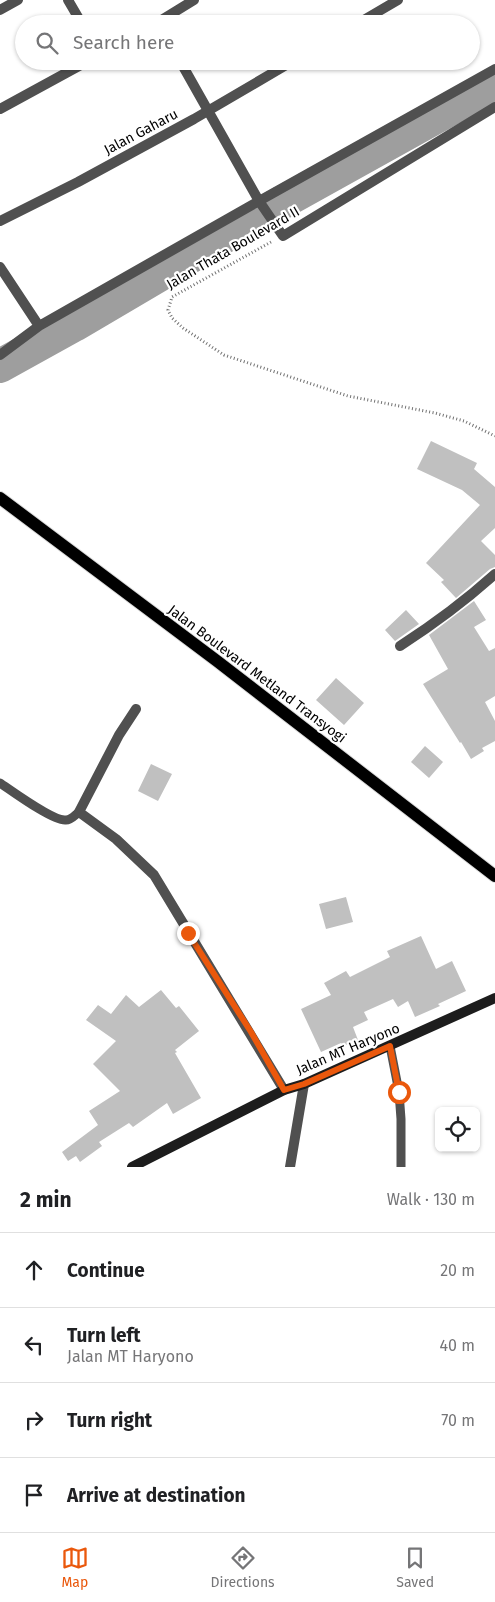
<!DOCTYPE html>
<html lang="en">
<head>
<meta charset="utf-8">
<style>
	body { margin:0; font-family:"Fira Sans",sans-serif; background:#f6f6f6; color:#202124 }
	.controls { position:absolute; right:15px; bottom:15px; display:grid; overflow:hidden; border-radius:8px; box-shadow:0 1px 4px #0004 }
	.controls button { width:45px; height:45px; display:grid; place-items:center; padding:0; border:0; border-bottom:1px solid #e0e0e0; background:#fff; color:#202124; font:25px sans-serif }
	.stop { position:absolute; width:15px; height:15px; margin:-11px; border:4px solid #ea580c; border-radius:50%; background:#fff }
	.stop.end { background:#ea580c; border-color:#fff; box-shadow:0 1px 5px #0008 }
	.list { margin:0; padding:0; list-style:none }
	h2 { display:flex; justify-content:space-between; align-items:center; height:65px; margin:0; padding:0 20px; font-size:21px }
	h2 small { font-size:16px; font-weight:400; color:#757577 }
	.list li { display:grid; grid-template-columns:32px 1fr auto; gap:15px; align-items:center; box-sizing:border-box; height:75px; padding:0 20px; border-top:1px solid #e0e0e0 }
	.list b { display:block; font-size:19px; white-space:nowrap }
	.list p { margin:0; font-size:16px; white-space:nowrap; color:#757577 }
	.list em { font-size:16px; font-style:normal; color:#757577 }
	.icon { flex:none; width:28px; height:28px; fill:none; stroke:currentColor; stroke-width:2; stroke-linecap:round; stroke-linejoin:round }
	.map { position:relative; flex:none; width:495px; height:1167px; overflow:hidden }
	.search { position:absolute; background:#fff; box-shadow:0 1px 4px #0004; left:15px; right:15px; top:15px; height:55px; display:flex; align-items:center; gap:12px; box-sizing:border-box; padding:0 18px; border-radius:28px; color:#757577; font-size:19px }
	.sheet { height:365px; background:#fff }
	nav { display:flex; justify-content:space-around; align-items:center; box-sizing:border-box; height:70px; border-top:1px solid #e0e0e0; background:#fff; font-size:14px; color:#757577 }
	nav a { display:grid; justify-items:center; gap:2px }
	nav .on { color:#ea580c }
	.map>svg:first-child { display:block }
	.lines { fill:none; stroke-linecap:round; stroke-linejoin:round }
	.river { stroke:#9e9e9e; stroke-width:34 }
	.building { fill:#c0c0c0 }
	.primary-casing { stroke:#dbdbdb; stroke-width:14 }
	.path { stroke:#727272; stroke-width:3; stroke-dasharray:1 2.5; stroke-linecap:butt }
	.service { stroke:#505050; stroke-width:9 }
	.minor { stroke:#505050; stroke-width:10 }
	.secondary { stroke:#1d1d1d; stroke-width:10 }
	.primary { stroke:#000; stroke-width:12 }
	.route { stroke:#ea580c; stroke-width:6 }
	.labels { text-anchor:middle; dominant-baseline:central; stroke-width:4.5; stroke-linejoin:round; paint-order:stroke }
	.street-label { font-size:14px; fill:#000; stroke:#fff }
</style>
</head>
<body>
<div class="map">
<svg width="495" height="1167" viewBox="0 0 495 1167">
	<rect width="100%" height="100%" fill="#fff"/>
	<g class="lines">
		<path class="river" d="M 0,366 L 74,325 L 283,202 L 495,84"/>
	</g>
	<path class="building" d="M 431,441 L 477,463 L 474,469 L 495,487 L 495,528 L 481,541 L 495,555 L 495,567 L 490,569 L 456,598 L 441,582 L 444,580 L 426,563 L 480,505 L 462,490 L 417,469 Z
		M 474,601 L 486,620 L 474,627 L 489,651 L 495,648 L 495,696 L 485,702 L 495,721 L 495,741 L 482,748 L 484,751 L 471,759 L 461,742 L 460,743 L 423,684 L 448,669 L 429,635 Z
		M 406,610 L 419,624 L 395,641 L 385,630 Z
		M 336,678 L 364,703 L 344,725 L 316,700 Z
		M 425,746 L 443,762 L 429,778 L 411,762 Z
		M 151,764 L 172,774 L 158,801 L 138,791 Z
		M 346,897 L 353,922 L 326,929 L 319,904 Z
		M 421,936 L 436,969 L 452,961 L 466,991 L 438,1004 L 440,1006 L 415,1017 L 408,1001 L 398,1007 L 393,999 L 364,1012 L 368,1020 L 353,1027 L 358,1040 L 343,1046 L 341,1043 L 321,1052 L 301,1009 L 331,995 L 324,983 L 346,971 L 350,977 L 390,957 L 387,951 Z
		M 161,990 L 176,1008 L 179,1006 L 199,1031 L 175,1050 L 177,1052 L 175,1053 L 201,1098 L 173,1114 L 167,1103 L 133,1127 L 129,1123 L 99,1142 L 102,1146 L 80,1162 L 76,1156 L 68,1161 L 62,1152 L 98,1125 L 89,1111 L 120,1091 L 93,1064 L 116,1041 L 86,1020 L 98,1005 L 111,1014 L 126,995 L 139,1007 Z"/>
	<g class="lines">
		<defs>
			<path id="primary" d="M 0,498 L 217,661 L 495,876"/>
		</defs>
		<use href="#primary" class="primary-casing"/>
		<path class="path" d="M 271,242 L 172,297 L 168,310 L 172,318 L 183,328 L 224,355 L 348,396 L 435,413 L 464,421 L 495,436"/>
		<path class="service" d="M 0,783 C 12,791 54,822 66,820 C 71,820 75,815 79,812
			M 390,1046 L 399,1092 L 401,1119 L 401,1167"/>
		<path class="minor" d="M 68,0 L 82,24
			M 0,10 L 18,0
			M 155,24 L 194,0
			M 357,24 L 398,0
			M 180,61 L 259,201 L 283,236 L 495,107
			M 0,109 L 88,61
			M 0,221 L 78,182 L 194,119 L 293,61
			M 0,267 L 39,326
			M 0,355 L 39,326 L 259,201 L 495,69
			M 400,646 C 434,624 465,601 495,574
			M 136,709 L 119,735 L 79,812 L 116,839 L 154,875 L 284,1090
			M 290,1167 L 304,1084"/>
		<path class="secondary" d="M 132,1167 L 284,1090 L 304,1084 L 495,998"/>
		<use href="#primary" class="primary"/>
	</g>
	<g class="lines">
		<path class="route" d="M 188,933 L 251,1032 L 284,1090 L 304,1084 L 390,1046 L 399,1092"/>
	</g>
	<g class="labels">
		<g class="street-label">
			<text transform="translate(141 132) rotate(-28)">Jalan Gaharu</text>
			<text transform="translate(233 248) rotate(-30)">Jalan Thata Boulevard II</text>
			<text transform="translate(257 674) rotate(37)">Jalan Boulevard Metland Transyogi</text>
			<text transform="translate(348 1049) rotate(-23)">Jalan MT Haryono</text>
		</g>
	</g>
</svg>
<div class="controls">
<button><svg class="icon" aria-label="locate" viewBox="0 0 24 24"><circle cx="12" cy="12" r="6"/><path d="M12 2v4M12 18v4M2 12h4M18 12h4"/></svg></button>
</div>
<div class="stop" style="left:399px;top:1092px"></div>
<div class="stop end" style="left:188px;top:933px"></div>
<div class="search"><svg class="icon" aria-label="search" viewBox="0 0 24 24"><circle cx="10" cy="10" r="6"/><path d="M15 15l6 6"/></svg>Search here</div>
</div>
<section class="sheet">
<h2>2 min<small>Walk · 130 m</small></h2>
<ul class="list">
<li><svg class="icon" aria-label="ahead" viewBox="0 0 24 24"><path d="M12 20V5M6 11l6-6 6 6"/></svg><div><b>Continue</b></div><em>20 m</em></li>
<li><svg class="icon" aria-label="left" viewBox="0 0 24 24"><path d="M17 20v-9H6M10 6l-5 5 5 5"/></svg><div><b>Turn left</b><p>Jalan MT Haryono</p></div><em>40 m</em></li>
<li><svg class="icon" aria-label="right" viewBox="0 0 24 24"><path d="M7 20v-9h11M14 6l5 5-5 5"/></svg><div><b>Turn right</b></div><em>70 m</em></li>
<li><svg class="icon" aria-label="arrive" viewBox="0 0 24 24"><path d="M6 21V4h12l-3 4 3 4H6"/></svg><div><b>Arrive at destination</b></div></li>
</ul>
</section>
<nav>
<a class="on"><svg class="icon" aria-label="map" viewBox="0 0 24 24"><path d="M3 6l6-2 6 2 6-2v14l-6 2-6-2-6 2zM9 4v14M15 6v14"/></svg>Map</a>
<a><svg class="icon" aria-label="directions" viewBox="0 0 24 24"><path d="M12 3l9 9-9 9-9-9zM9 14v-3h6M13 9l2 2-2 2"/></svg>Directions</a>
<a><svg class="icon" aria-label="saved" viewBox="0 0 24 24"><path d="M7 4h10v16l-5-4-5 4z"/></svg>Saved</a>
</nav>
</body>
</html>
